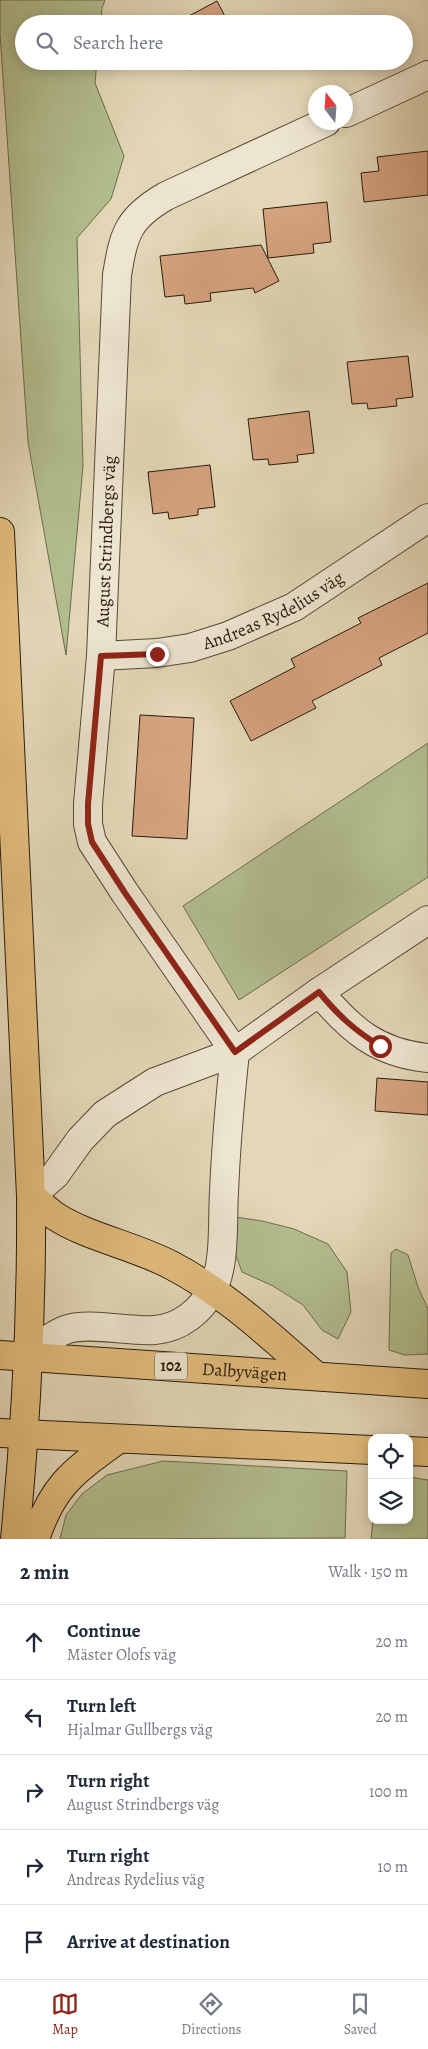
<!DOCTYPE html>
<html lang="en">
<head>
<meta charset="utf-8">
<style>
	body { margin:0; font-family:Alegreya,serif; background:#f6f6f7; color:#1f2937 }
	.controls { position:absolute; right:15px; bottom:15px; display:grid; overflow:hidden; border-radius:10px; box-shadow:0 2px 12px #0003 }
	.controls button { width:45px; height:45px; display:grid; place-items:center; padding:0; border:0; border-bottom:1px solid #e0e1e3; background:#fff; color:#1f2937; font:25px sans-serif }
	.compass { position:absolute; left:308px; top:85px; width:45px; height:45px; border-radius:50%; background:#fff; box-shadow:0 2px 12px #0003; rotate:343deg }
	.stop { position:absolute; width:15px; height:15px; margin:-11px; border:4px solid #8f2418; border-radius:50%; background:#fff }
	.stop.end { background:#8f2418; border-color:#fff; box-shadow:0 1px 5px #0008 }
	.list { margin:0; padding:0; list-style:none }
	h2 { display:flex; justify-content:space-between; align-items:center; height:65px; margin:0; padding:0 20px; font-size:21px }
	h2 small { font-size:16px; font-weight:400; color:#747a83 }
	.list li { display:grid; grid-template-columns:32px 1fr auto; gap:15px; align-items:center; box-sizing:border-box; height:75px; padding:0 20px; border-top:1px solid #e0e1e3 }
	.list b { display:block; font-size:19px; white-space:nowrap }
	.list p { margin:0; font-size:16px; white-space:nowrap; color:#747a83 }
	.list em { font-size:16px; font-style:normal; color:#747a83 }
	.icon { flex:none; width:28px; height:28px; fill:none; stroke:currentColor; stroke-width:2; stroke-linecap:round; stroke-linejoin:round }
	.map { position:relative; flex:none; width:428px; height:1539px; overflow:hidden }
	.search { position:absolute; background:#fff; box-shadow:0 2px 12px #0003; left:15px; right:15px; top:15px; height:55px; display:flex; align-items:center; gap:12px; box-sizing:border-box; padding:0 18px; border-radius:28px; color:#747a83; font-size:19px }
	.sheet { height:440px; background:#fff }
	nav { display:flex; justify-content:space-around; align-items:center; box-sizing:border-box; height:70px; border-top:1px solid #e0e1e3; background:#fff; font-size:14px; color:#747a83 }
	nav a { display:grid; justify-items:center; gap:2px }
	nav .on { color:#8f2418 }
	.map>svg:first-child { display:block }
	.green { fill:#b2be8f; stroke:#6d6c4f }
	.building { fill:#d5a27e; stroke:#281b0f }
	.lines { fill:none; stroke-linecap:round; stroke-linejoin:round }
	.minor-casing { stroke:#574a39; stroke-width:30 }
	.major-casing { stroke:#281b0f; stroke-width:30 }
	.highway-casing { stroke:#281b0f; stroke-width:30 }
	.minor { stroke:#ede5d0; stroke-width:28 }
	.major { stroke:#e2bc7c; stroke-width:28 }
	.highway { stroke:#e2bc7c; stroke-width:28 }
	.route { stroke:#8f2418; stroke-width:6 }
	.labels { text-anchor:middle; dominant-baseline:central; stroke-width:5; stroke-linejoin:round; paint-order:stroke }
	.shield { fill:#ede5d0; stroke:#635849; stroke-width:1 }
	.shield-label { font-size:16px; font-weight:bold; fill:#281b0f }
	.street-label { font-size:18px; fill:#281b0f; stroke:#ede5d0 }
</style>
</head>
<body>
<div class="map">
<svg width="428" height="1539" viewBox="0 0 428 1539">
	<rect width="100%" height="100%" fill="#e3d7b7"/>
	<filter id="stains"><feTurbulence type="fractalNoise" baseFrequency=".004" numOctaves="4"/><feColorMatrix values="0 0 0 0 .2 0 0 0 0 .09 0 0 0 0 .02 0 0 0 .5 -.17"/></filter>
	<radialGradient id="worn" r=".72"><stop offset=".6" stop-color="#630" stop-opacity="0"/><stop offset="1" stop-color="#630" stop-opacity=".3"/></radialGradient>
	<path class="green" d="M 0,0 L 105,0 L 102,8 L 101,24 L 24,24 L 24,61 L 97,61 L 95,83 L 124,156 L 111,199 L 77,238 L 83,466 L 66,655 L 28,442 L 0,34 Z
		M 428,743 L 428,877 L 239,1000 L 183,906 Z
		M 235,1217 L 262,1221 L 294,1229 L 328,1244 L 347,1272 L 351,1312 L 338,1339 L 322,1330 L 303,1305 L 273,1286 L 242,1272 L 235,1253 Z
		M 396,1249 L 408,1255 L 418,1287 L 428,1309 L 428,1354 L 405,1355 L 389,1350 L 391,1253 Z
		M 163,1461 L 347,1471 L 345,1538 L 60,1539 L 66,1515 L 82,1494 L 107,1475 Z
		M 409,1477 L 428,1480 L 428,1539 L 371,1539 L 373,1520 L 409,1520 Z"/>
	<path class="building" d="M 217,1 L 229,24 L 174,24 Z
		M 185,61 L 208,61 L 190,70 Z
		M 428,151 L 428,195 L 364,202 L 361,173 L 379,171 L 377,157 Z
		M 327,202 L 331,242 L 313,244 L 314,253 L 268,258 L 263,209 Z
		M 261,245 L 279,281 L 255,293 L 253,288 L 210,293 L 211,301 L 185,304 L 184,295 L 165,297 L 160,256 Z
		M 408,356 L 413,397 L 396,399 L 397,406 L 368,409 L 367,403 L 352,404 L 347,362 Z
		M 309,411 L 314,453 L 297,455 L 298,462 L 269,465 L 268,459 L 253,460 L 248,419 Z
		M 210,465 L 215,507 L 198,509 L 198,515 L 169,519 L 168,512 L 153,514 L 148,472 Z
		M 428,583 L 428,633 L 379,658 L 382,665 L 312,701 L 316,708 L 251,741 L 230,701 L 295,667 L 291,659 L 361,623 L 358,618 Z
		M 140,715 L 194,718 L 187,839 L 132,836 Z
		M 377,1078 L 428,1082 L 428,1115 L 375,1111 Z"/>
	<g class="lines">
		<defs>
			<g id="minor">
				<path d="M 346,113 L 428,75"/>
				<path id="s1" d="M 101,656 L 157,653 L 190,648 L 228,636 L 294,607 L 428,518"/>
				<path d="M 319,992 C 351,1030 377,1053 428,1058"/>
				<path id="s2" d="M 235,1052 L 125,893 L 92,842 L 88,824 L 88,804 L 101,656 L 117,275 C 124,233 128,218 166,196 L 326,122"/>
				<path d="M 31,1196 L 55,1175 L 80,1140 L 105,1114 L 155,1082 L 235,1052 L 319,992 L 428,920"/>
				<path d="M 27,1357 C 40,1347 52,1334 68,1329 C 90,1322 129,1332 155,1330 C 180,1328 201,1311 212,1290 C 226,1265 222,1221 224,1192 C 226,1145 230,1099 235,1052"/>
			</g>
			<g id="major">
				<path id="s3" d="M 0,1355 L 428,1384"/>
				<path d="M 0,1433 L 372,1450"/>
				<path d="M 409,1451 L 428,1452"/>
			</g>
			<path id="highway" d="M 0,532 L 31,1196 C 32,1310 26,1425 15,1539
				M 31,1196 C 39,1203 47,1210 55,1216 C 87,1237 135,1246 171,1265 C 225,1293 269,1335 315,1375
				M 35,1539 C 53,1485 73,1472 117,1440"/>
		</defs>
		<use href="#minor" class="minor-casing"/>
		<use href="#major" class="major-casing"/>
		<use href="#highway" class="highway-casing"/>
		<use href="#minor" class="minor"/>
		<use href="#major" class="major"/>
		<use href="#highway" class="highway"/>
	</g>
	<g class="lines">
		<path class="route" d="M 157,654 L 101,656 L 88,804 L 88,824 L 92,842 L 125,893 L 235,1052 L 319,992 C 338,1015 354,1030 380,1046"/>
	</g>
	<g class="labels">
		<rect class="shield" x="155" y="1352.5" width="32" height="27" rx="4"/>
		<g class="shield-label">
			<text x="171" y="1366">102</text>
		</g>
		<g class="street-label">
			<text stroke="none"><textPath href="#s2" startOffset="556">August Strindbergs väg</textPath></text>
			<text stroke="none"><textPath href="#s1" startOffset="181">Andreas Rydelius väg</textPath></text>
			<text stroke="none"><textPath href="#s3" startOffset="245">Dalbyvägen</textPath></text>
		</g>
	</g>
	<rect width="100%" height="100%" filter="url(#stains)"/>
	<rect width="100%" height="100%" fill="url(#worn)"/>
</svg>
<div class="controls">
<button><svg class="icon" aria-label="locate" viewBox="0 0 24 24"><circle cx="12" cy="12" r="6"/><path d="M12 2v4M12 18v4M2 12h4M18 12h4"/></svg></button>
<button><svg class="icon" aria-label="layers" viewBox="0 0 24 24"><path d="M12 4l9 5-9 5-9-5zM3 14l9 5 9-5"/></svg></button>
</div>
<svg class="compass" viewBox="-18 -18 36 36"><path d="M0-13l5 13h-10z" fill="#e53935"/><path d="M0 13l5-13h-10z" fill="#747a83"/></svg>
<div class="stop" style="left:380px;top:1046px"></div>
<div class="stop end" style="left:157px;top:654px"></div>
<div class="search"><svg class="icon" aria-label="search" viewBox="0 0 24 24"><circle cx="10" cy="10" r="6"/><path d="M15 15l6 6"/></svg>Search here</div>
</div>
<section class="sheet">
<h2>2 min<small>Walk · 150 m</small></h2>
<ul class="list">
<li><svg class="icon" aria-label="ahead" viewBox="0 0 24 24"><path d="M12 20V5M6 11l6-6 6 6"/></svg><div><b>Continue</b><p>Mäster Olofs väg</p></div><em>20 m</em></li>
<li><svg class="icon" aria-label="left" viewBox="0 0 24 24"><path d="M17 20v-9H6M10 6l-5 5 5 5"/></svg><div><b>Turn left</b><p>Hjalmar Gullbergs väg</p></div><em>20 m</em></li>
<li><svg class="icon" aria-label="right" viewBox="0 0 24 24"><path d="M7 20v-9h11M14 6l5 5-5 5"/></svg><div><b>Turn right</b><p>August Strindbergs väg</p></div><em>100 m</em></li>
<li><svg class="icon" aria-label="right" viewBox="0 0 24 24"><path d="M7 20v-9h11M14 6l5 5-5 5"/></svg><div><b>Turn right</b><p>Andreas Rydelius väg</p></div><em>10 m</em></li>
<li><svg class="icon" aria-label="arrive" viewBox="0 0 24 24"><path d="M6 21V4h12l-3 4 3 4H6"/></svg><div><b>Arrive at destination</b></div></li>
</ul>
</section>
<nav>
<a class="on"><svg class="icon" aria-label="map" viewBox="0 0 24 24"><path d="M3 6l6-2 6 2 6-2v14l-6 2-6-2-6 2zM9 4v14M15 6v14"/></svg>Map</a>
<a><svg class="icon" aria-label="directions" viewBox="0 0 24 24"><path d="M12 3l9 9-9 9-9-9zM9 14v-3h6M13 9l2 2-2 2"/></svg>Directions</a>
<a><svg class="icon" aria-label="saved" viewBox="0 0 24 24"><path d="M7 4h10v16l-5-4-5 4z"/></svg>Saved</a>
</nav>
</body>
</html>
